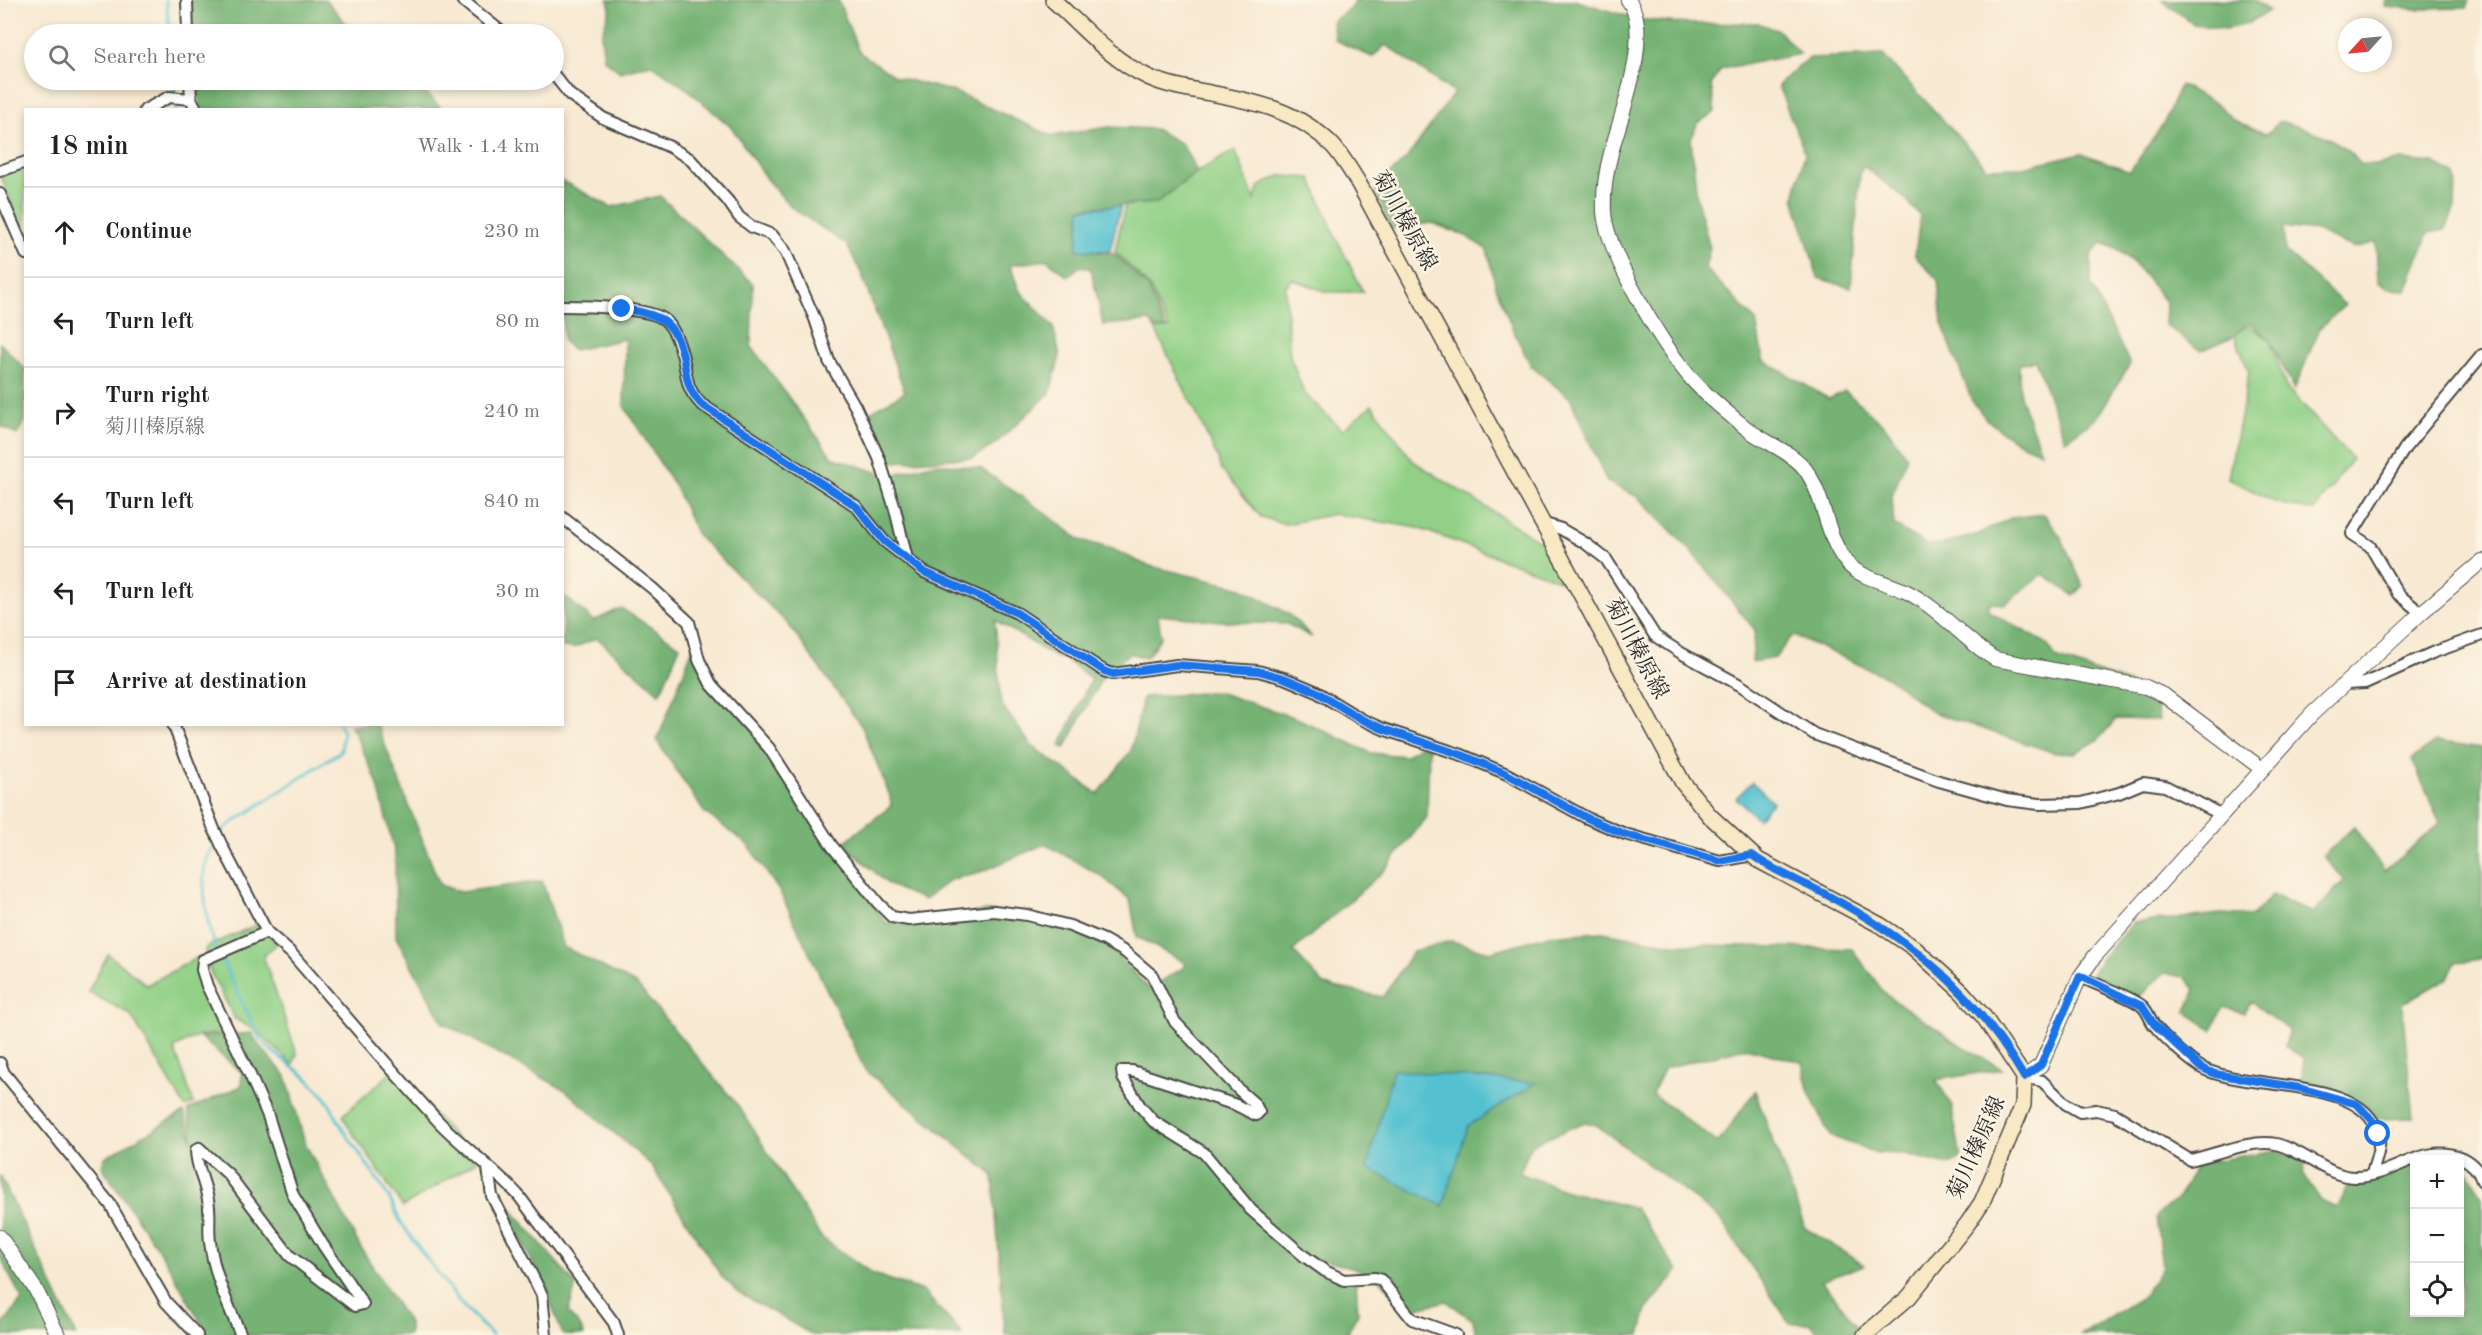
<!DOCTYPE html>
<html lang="en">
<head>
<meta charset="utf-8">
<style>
	body { margin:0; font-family:"Old Standard TT","Noto Serif JP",serif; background:#f2f2f2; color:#202124 }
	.controls { position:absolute; right:18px; bottom:18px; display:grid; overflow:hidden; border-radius:0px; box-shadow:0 3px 9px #0003 }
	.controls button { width:54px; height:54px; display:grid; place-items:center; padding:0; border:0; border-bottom:2px solid #e0e0e0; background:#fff; color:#202124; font:30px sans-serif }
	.compass { position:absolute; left:2338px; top:18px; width:54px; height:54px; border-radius:50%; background:#fff; box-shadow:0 3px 9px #0003; rotate:243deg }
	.stop { position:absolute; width:18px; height:18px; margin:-14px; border:4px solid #1a73e8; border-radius:50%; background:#fff }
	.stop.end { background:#1a73e8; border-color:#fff; box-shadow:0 2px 6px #0008 }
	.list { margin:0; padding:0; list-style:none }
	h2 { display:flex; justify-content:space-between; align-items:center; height:78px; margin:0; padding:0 24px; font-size:26px }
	h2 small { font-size:20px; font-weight:400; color:#757577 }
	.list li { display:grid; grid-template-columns:39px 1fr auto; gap:18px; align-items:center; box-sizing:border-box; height:90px; padding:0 24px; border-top:2px solid #e0e0e0 }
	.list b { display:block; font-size:22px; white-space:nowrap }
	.list p { margin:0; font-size:20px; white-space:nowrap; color:#757577 }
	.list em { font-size:20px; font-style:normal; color:#757577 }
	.icon { flex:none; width:33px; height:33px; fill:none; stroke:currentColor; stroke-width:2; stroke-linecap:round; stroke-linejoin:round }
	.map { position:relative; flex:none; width:2482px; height:1335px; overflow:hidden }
	.search { position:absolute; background:#fff; box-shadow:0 3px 9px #0003; left:24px; top:24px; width:540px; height:66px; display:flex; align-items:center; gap:15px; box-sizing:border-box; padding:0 21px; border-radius:33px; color:#757577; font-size:22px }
	.panel { position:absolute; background:#fff; box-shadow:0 3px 9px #0003; left:24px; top:108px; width:540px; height:618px; border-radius:0px }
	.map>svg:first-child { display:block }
	.green { fill:#91d086; stroke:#5e7e58; stroke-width:1.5 }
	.forest { fill:#74b273; stroke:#506e4f; stroke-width:1.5 }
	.water { fill:#55c1d0; stroke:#40767e; stroke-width:1.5 }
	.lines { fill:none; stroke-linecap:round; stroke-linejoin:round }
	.stream { stroke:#55c1d0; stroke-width:3 }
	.minor-casing { stroke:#4a4844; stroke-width:14 }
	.tertiary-casing { stroke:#4a4844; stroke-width:16 }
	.secondary-casing { stroke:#4a4844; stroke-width:18 }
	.minor { stroke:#fff; stroke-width:10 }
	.tertiary { stroke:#fff; stroke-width:14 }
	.secondary { stroke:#f8e8c3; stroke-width:15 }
	.route { stroke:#1a73e8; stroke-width:8 }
	.labels { text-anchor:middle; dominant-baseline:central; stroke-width:5; stroke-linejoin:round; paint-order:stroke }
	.street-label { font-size:22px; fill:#2b2b2b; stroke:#fcf5e5 }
</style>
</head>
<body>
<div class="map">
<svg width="2482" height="1335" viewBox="0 0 2482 1335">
	<rect width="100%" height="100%" fill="#fcf5e5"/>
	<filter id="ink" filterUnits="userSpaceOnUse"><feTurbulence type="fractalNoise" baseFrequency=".0167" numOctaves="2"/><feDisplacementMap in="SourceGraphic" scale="12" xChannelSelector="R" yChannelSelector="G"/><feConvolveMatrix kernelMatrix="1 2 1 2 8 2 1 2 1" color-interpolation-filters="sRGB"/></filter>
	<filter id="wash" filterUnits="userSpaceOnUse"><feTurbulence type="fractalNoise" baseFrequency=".008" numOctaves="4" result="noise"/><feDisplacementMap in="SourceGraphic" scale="24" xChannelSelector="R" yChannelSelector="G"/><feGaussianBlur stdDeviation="1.35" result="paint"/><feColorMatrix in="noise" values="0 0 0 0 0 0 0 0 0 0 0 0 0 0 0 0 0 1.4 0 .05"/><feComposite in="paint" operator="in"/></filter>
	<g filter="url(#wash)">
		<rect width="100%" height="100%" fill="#f8e9d2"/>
		<path class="green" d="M 1235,150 L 1255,200 L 1258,187 L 1280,176 L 1311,178 L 1334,233 L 1363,292 L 1327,292 L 1292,279 L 1285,287 L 1290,356 L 1304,393 L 1342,430 L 1372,405 L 1413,461 L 1552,549 L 1567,583 L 1418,528 L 1334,514 L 1286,524 L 1261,517 L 1221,469 L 1217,456 L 1155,329 L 1169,328 L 1149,286 L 1115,251 L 1125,205 L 1157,203 L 1197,172 Z
			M 25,167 L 25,238 L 1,177 Z
			M 2246,324 L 2270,340 L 2286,387 L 2352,459 L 2314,511 L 2277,503 L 2228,478 L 2249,373 L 2235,335 Z
			M 259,924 L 277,944 L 263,956 L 297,1054 L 293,1065 L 258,1032 L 235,1019 L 206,964 L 206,947 Z
			M 108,954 L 147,985 L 198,957 L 223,1033 L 197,1036 L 174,1048 L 194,1103 L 185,1107 L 130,1014 L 88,992 Z
			M 394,1070 L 477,1161 L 403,1207 L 348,1126 L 343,1115 Z"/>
		<path class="forest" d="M 186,0 L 326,0 L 349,27 L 361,34 L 191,34 Z
			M 608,0 L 838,0 L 859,52 L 896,77 L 955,92 L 1052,136 L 1109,127 L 1155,129 L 1182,144 L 1197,172 L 1156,203 L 1081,208 L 1077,249 L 1115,254 L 1148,287 L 1166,329 L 1155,329 L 1150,321 L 1103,325 L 1091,269 L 1081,266 L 1067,276 L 1047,260 L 1010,265 L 1019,290 L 1053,326 L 1060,356 L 1050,393 L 993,446 L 973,458 L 890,462 L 860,418 L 905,392 L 861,273 L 847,245 L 791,207 L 767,180 L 732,128 L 688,90 L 651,64 L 620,72 L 604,59 L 601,35 L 610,9 Z
			M 1354,0 L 1574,0 L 1637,19 L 1688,24 L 1758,23 L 1779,31 L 1800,54 L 1721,69 L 1711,85 L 1715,112 L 1697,124 L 1691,140 L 1697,199 L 1710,248 L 1705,268 L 1756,321 L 1763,360 L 1829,399 L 1845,391 L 1885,426 L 1907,457 L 1892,496 L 1894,525 L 1926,545 L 1943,544 L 1979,534 L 2011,518 L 2044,514 L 2062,539 L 2083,586 L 2074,596 L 2043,574 L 2005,604 L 1990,603 L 1988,611 L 2046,643 L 2056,658 L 2128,683 L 2156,706 L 2159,720 L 2116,719 L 2098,740 L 2075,753 L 2055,753 L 1932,712 L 1889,678 L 1795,636 L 1790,638 L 1775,658 L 1752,662 L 1755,630 L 1691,551 L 1638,497 L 1607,482 L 1570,398 L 1531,366 L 1513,330 L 1496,287 L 1487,250 L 1466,236 L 1432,223 L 1390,229 L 1375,188 L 1407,158 L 1454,93 L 1386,45 L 1372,57 L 1335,40 L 1332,22 L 1354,5 Z
			M 2162,0 L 2254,0 L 2269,11 L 2247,24 L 2226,29 L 2193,24 Z
			M 2386,0 L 2469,0 L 2466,8 L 2415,9 L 2385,6 Z
			M 1883,55 L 1987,168 L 2023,167 L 2081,153 L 2130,171 L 2164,123 L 2180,85 L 2216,103 L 2234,120 L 2267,134 L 2280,121 C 2317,132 2334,135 2361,164 L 2378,165 L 2401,160 L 2434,163 L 2456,176 L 2455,208 L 2445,230 L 2428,233 L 2406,290 L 2389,289 L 2378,282 L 2376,242 L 2354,248 L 2316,231 L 2283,227 L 2285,251 L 2345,305 L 2320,328 L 2294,390 L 2270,340 L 2250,323 L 2232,337 L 2201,351 L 2165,325 L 2166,303 C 2148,281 2130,250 2101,243 L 2091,255 L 2091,285 L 2130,364 L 2096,419 L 2065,440 L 2035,360 L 2019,364 L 2020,396 L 2041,452 L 2012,439 L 1986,419 L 1972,401 L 1942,323 L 1938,280 L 1915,256 L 1920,216 L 1907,200 L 1863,166 L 1860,174 L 1851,288 L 1818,278 L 1794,198 L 1805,153 L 1778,86 L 1796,68 L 1810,58 Z
			M 197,80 L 413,80 L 442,109 L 200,109 Z
			M 562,181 L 611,207 L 660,196 L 753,284 L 751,346 L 832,457 L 888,476 L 935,463 L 980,468 L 1048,515 L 1080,540 L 1112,549 L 1146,565 L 1242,588 L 1289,614 L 1312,637 L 1287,624 L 1231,622 L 1158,615 L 1161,637 L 1146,658 L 1130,653 L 1102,678 L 1065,748 L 1060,746 L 1091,679 L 1065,659 L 1055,657 L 995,620 L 1001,704 L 1031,745 L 1098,794 L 1131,751 L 1143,697 L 1218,692 L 1299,719 L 1371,753 L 1406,756 L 1419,745 L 1429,748 L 1427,817 L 1384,871 L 1293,951 L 1324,985 L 1383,997 L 1413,951 L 1451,941 L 1490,952 L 1546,936 L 1602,932 L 1673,944 L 1852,949 L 1885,994 L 1961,1045 L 2002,1069 L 1936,1080 L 1951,1104 L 1961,1157 L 1952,1164 L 1944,1164 L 1905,1154 L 1877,1153 L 1830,1136 L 1808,1090 L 1802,1062 L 1745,1048 L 1665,1068 L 1652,1094 L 1718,1143 L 1755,1091 L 1805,1228 L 1864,1265 L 1822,1281 L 1860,1329 L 1852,1335 L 1819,1335 L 1811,1323 L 1790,1324 L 1719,1218 L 1596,1125 L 1585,1122 L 1531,1145 L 1520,1173 L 1563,1190 L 1635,1208 L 1678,1271 L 1647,1309 L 1640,1335 L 1476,1335 L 1473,1320 L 1446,1301 L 1406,1311 L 1381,1280 L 1355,1268 L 1308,1257 L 1356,1281 L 1358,1313 L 1346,1335 L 1005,1335 L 993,1175 L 865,1070 L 780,892 L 748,845 L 704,812 L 657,741 L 694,645 L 886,923 L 989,911 L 1053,922 L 1110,947 L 1149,989 L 1186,966 L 1182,961 L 1137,937 L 1130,900 L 1100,875 L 1045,844 L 983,871 L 950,880 L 924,900 L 889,885 L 843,843 L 891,806 L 890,796 L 862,727 L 788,624 L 697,535 L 674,485 L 624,406 L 625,339 L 573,350 L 563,341 Z
			M 0,343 L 25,369 L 25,420 L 17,435 L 0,425 Z
			M 563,595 L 594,621 L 621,608 L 680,646 L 660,694 L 597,638 L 574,648 L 563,647 Z
			M 351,725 L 377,725 L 440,885 L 461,892 L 542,881 L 564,947 L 636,984 L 739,1107 L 821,1237 L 873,1274 L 923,1291 L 963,1335 L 813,1335 L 739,1293 L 721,1276 L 651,1165 L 565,1090 L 443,1023 L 396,937 L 395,854 L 377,782 Z
			M 2436,741 L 2482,748 L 2482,959 L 2456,962 L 2448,978 L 2402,1004 L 2413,1118 L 2374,1119 L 2359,1102 L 2301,1082 L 2304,1058 L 2285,1047 L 2289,1030 L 2251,1002 L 2244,1013 L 2223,1007 L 2212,1030 L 2186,1012 L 2195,989 L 2184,977 L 2164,973 L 2139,997 L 2092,975 L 2102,957 L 2133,923 L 2221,914 L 2253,916 L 2272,895 L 2314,913 L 2344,880 L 2323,856 L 2354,827 L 2384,871 L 2440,823 L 2412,759 Z
			M 252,1033 L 258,1044 L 286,1076 L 305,1143 L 362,1250 L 409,1324 L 409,1335 L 208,1335 L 164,1258 L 102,1167 L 104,1158 L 184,1112 L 194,1149 L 188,1110 L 241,1086 L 242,1073 L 200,1037 Z
			M 2275,1150 L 2305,1161 L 2303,1174 L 2321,1201 L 2336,1208 L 2350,1182 L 2365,1181 L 2414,1164 L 2414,1312 L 2460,1312 L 2460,1162 L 2466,1167 L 2482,1197 L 2482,1335 L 2081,1335 L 2144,1296 L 2162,1268 L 2156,1216 L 2179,1197 L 2197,1164 Z
			M 0,1175 L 76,1335 L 0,1335 L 0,1329 L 22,1299 L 0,1257 Z
			M 496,1191 L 576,1285 L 568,1313 L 580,1326 L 584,1335 L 563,1335 L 541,1278 L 508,1217 Z"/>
		<path class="water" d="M 1121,205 L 1110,251 L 1077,250 L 1081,209 Z
			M 1752,782 L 1773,802 L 1758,819 L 1736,798 Z
			M 1393,1070 L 1536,1083 L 1468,1126 L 1443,1206 L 1367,1168 Z"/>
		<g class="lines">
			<path class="stream" d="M 166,0 L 170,34
				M 174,80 L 176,110
				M 220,836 L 226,827 L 341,751 L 343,732 L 339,724
				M 217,842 C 213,847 209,852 207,858 C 199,876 208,933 217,950
				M 220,956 L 260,1039 L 272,1051 L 305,1076 L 326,1098 L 343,1129 L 389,1197 L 400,1221 L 412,1239 L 463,1306 L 492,1335"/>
		</g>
	</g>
	<g filter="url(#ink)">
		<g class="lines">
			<defs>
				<path id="minor" d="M 187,0 L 188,34
					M 462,0 L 504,34
					M 554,75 L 570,95 L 603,118 L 670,147 L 690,159 L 728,201 L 739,217 L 752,227 L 772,235 L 785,251 L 815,319 L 829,361 L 855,406 L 879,458 L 895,509 L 907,559
					M 190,80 L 191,99 L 197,110
					M 145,110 L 169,97 L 191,99
					M 0,171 L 26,162
					M 0,194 L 26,254
					M 562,306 C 583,306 652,307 666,321 C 674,329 679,343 682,354 C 688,375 684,386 701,404 L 856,506 L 884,541 L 924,572 L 1017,613 L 1104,671 L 1113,674 L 1177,665 L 1258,671 L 1284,678 L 1315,691 L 1361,719 L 1383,729 L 1462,755 L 1507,774 L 1587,818 L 1625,834 L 1720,861 L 1753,855
					M 562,517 L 652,588 L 689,622 L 699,660 L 711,684 L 769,748 L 832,846 L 878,903 L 892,917 L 909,920 L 994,911 L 1027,915 L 1070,926 L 1104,940 L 1125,952 L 1152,975 L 1175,1022 L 1239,1090 L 1255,1104 L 1259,1112 L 1256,1115 L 1236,1105 L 1132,1071 L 1122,1071 L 1123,1078 L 1140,1106 L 1153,1121 L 1204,1153 L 1251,1210 L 1304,1256 L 1325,1271 L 1344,1280 L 1375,1278 L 1381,1280 L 1412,1319 L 1456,1335
					M 1545,524 L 1561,529 L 1585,543 L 1606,559 L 1655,636 L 1681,653 L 1740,685 L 1814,734 L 1939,781 L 2007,800 L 2039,804 L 2081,803 L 2119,793 L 2143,783 L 2165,786 L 2222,815
					M 2421,613 L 2398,594 L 2370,546 L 2352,534 L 2405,448 L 2482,355
					M 2345,684 L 2365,683 L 2432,653 L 2482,635
					M 173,724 L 214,829 L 223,848 L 267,932 L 291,953 C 340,1009 388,1067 439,1122 C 464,1148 495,1169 519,1196 L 614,1323 L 618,1335
					M 2080,977 C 2093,983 2134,998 2142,1006 C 2148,1011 2150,1020 2154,1025 C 2165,1038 2188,1060 2202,1068 C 2245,1091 2365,1076 2378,1134 C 2382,1147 2375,1161 2372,1174
					M 0,1063 L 4,1073 L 110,1204 L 166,1302 L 197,1335
					M 2024,1077 L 2042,1081 L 2066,1104 L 2080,1112 L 2096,1110 L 2115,1114 L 2190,1160 C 2215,1155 2250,1139 2276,1144 C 2303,1150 2327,1177 2356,1177 C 2393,1177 2424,1141 2462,1158 C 2472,1163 2479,1170 2482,1181
					M 488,1168 L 492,1196 L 542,1295 L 546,1335
					M 241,1335 C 228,1305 214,1275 210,1242 C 208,1228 211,1214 208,1200 C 205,1182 196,1167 196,1150 L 199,1148 L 228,1174 L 290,1256 L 355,1306 L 363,1304 L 323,1245 L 293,1195 L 268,1116 L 250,1075 L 207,986 L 202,970 L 203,960 L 267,932"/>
				<path id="tertiary" d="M 1628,0 C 1654,32 1620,117 1611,153 C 1606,172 1603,192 1604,212 C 1607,253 1661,343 1689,376 C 1705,395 1726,412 1746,428 C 1763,442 1791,451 1805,469 C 1826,497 1826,544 1851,567 C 1866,580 1891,583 1909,593 C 1941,610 1964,640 1995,659 L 2146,687 L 2165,696 L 2262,769
					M 2024,1077 L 2041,1065 L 2080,977 L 2095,956 L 2312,714 L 2421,613 L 2482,561
					M 0,1237 L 36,1290 L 58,1335"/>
				<path id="secondary" d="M 1053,0 C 1083,27 1111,60 1148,77 C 1167,86 1190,89 1210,93 C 1257,102 1299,111 1333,146 C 1343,157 1351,171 1359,184 L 1683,783 L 1710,816 L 1758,860 L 1880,925 L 1914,948 L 1962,992 L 1984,1017 L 2024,1077 L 2023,1105 L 1982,1202 L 1968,1223 L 1909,1297 L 1865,1335"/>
			</defs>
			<use href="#minor" class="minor-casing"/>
			<use href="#tertiary" class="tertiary-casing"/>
			<use href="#secondary" class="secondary-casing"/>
			<use href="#minor" class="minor"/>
			<use href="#tertiary" class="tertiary"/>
			<use href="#secondary" class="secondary"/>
		</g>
	</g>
	<g class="lines" filter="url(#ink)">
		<path class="route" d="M 622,309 C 656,313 675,319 683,356 C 687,376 686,388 701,404 L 856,506 L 884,541 L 924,572 L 1017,613 L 1104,671 L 1113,674 L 1177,665 L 1258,671 L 1284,678 L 1315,691 L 1361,719 L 1383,729 L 1462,755 L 1507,774 L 1587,818 L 1624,834 L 1720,861 L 1752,855 C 1774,872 1801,881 1825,894 C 1913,941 1973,990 2024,1077 L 2041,1065 L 2080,976 L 2142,1006 L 2154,1024 L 2200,1067 L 2215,1074 L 2300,1088 L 2357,1104 L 2372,1120 L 2378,1134"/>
	</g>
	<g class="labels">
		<g class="street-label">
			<text transform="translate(1404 221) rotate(61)">菊川榛原線</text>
			<text transform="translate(1636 649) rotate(62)">菊川榛原線</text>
			<text transform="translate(1977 1148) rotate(-66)">菊川榛原線</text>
		</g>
	</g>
</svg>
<div class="controls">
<button>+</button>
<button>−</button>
<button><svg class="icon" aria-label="locate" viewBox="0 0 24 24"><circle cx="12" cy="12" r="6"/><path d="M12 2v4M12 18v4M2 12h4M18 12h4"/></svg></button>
</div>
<svg class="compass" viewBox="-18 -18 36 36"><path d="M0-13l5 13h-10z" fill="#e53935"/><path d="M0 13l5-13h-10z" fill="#757577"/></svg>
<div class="stop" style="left:2378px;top:1134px"></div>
<div class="stop end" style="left:622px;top:309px"></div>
<div class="search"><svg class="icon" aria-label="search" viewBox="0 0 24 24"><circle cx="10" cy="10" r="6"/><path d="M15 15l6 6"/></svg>Search here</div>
<section class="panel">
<h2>18 min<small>Walk · 1.4 km</small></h2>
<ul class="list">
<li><svg class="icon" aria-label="ahead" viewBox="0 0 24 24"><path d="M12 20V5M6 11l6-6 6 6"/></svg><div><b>Continue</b></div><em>230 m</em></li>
<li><svg class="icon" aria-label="left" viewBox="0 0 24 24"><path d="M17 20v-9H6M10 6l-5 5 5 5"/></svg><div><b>Turn left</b></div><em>80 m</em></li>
<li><svg class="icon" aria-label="right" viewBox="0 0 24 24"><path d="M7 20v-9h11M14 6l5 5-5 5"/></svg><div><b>Turn right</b><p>菊川榛原線</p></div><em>240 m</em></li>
<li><svg class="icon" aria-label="left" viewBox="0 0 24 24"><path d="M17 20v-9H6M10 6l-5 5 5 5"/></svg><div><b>Turn left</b></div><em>840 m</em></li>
<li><svg class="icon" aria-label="left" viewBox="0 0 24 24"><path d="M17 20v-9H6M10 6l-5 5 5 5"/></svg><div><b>Turn left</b></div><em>30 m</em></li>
<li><svg class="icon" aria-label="arrive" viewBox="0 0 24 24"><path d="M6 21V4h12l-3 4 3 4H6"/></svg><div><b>Arrive at destination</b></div></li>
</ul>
</section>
</div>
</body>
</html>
